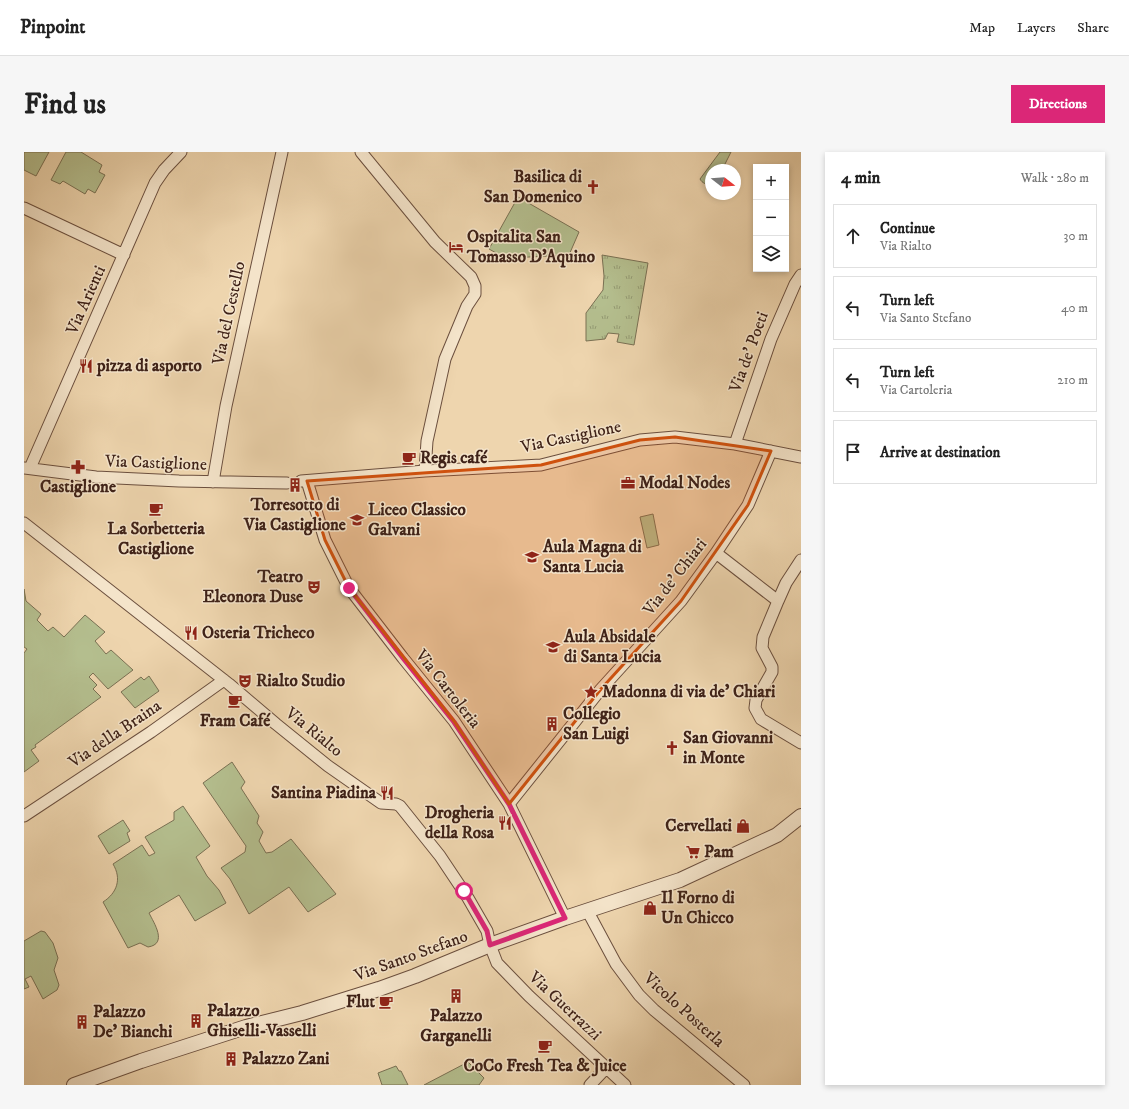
<!DOCTYPE html>
<html lang="en">
<head>
<meta charset="utf-8">
<style>
	body { margin:0; font-family:"IM FELL DW Pica",serif; background:#f6f6f6; color:#222 }
	.controls { position:absolute; right:12px; top:12px; display:grid; overflow:hidden; border-radius:0px; box-shadow:0 2px 6px #0003 }
	.controls button { width:36px; height:36px; display:grid; place-items:center; padding:0; border:0; border-bottom:1px solid #e0e0e0; background:#fff; color:#222; font:20px sans-serif }
	.compass { position:absolute; left:681px; top:12px; width:36px; height:36px; border-radius:50%; background:#fff; box-shadow:0 2px 6px #0003; rotate:107deg }
	.stop { position:absolute; width:12px; height:12px; margin:-9px; border:3px solid #db2777; border-radius:50%; background:#fff }
	.stop.end { background:#db2777; border-color:#fff; box-shadow:0 1px 4px #0008 }
	.list { margin:0; padding:0; list-style:none }
	h2 { display:flex; justify-content:space-between; align-items:center; height:52px; margin:0; padding:0 16px; font-size:17px }
	h2 small { font-size:13px; font-weight:400; color:#767676 }
	.list li { display:grid; grid-template-columns:26px 1fr auto; gap:12px; align-items:center; box-sizing:border-box; height:64px; margin:0 8px 8px; padding:0 8px; border:1px solid #e0e0e0; border-radius:0px }
	.list b { display:block; font-size:15px; white-space:nowrap }
	.list p { margin:0; font-size:13px; white-space:nowrap; color:#767676 }
	.list em { font-size:13px; font-style:normal; color:#767676 }
	.icon { flex:none; width:22px; height:22px; fill:none; stroke:currentColor; stroke-width:2; stroke-linecap:round; stroke-linejoin:round }
	.map { position:relative; flex:none; width:777px; height:933px; overflow:hidden; border-radius:0px }
	header { display:flex; align-items:center; gap:24px; box-sizing:border-box; height:56px; padding:0 20px; background:#fff; border-bottom:1px solid #e0e0e0 }
	header strong { font-size:19px }
	nav { display:flex; gap:22px; margin-inline-start:auto; font-size:14px }
	.intro { display:flex; align-items:center; justify-content:space-between; box-sizing:border-box; height:96px; padding:0 24px }
	h1 { margin:0; font-size:28px }
	.button { padding:10px 18px; border-radius:0px; background:#db2777; color:#fff; font-size:14px; font-weight:700 }
	main { display:flex; gap:24px; padding:0 24px }
	aside { flex:1; background:#fff; border-radius:0px; box-shadow:0 2px 6px #0003 }
	.map>svg:first-child { display:block }
	.green { fill:#b4be8e; stroke:#7a7053 }
	.park { fill:url(#park-tufts); stroke:#7a7053 }
	.lines { fill:none; stroke-linecap:round; stroke-linejoin:round }
	.minor-casing { stroke:#6b4f3e; stroke-width:13 }
	.tertiary-casing { stroke:#6b4f3e; stroke-width:16 }
	.minor { stroke:#f4e4ca; stroke-width:11 }
	.tertiary { stroke:#f4e4ca; stroke-width:14 }
	.route { stroke:#db2777; stroke-width:5 }
	.marked { fill:#cf510e; fill-opacity:0.2; stroke:#cf510e; stroke-width:3; stroke-linejoin:round }
	.labels { text-anchor:middle; dominant-baseline:central; stroke-width:3; stroke-linejoin:round; paint-order:stroke }
	.poi-label { font-size:17px; font-weight:bold; fill:#3f2218; stroke:#f4e4ca; text-anchor:start }
	.street-label { font-size:17px; fill:#3f2218; stroke:#f4e4ca }
</style>
</head>
<body>
<header>
<strong>Pinpoint</strong>
<nav><a>Map</a><a>Layers</a><a>Share</a></nav>
</header>
<div class="intro"><h1>Find us</h1><a class="button">Directions</a></div>
<main>
<div class="map">
<svg width="777" height="933" viewBox="0 0 777 933">
	<defs>
		<pattern id="park-tufts" width="24" height="20" patternUnits="userSpaceOnUse"><rect width="24" height="20" fill="#b4be8e"/><path d="M3 7l-1-3M5 7V3M7 7l1-3M15 17l-1-3M17 17v-4M19 17l1-3" fill="none" stroke="#949a73"/></pattern>
	</defs>
	<rect width="100%" height="100%" fill="#eed5ae"/>
	<filter id="stains"><feTurbulence type="fractalNoise" baseFrequency=".005" numOctaves="4"/><feColorMatrix values="0 0 0 0 .2 0 0 0 0 .09 0 0 0 0 .02 0 0 0 .5 -.17"/></filter>
	<radialGradient id="worn" r=".72"><stop offset=".6" stop-color="#630" stop-opacity="0"/><stop offset="1" stop-color="#630" stop-opacity=".3"/></radialGradient>
	<path class="green" d="M 0,0 L 25,0 L 12,24 L 0,18 Z
		M 42,0 L 57,0 L 78,13 L 75,20 L 81,23 L 71,41 L 64,37 L 61,42 L 39,29 L 36,32 L 27,28 Z
		M 696,0 L 707,0 L 698,18 L 687,18 L 687,33 C 683,33 678,31 676,27 Z
		M 494,45 L 555,80 L 545,103 L 485,106 L 483,107 L 465,97 Z
		M 629,362 L 635,393 L 623,396 L 616,365 Z
		M 0,437 L 2,449 L 17,462 L 13,468 L 24,479 L 29,475 L 40,485 L 61,463 L 81,480 L 71,489 L 82,502 L 87,498 L 109,518 L 84,537 L 69,521 L 65,525 L 73,533 L 69,537 L 77,545 L 11,593 L 12,595 L 7,598 L 15,609 L 0,620 L 0,501 L 3,497 L 0,495 Z
		M 125,524 L 135,539 L 111,556 L 97,540 L 117,525 L 120,528 Z
		M 208,610 L 221,630 L 217,636 L 235,664 L 233,671 L 239,680 L 235,689 L 242,701 L 248,700 L 267,687 L 312,742 L 284,760 L 265,735 L 225,762 L 206,727 L 197,716 L 221,700 L 222,694 L 179,631 Z
		M 159,654 L 186,694 L 172,705 L 183,724 L 195,738 L 202,751 L 171,769 L 155,743 L 125,761 C 130,771 144,792 124,795 L 116,791 L 104,796 L 79,750 C 93,741 98,727 89,712 L 118,693 L 125,704 L 131,701 L 121,685 L 150,668 L 150,660 Z
		M 99,668 L 106,679 L 103,681 L 106,689 L 85,702 L 74,684 Z
		M 17,779 L 21,780 L 29,791 L 34,806 L 30,818 L 35,833 L 33,838 L 19,847 L 7,824 L 1,827 L 5,835 L 0,837 L 0,789 Z
		M 444,910 L 460,926 L 455,933 L 400,933 Z
		M 372,914 L 375,919 L 377,919 L 384,933 L 358,933 L 354,921 Z"/>
	<path class="park" d="M 578,103 L 624,111 L 610,193 L 593,190 L 595,182 L 584,181 L 581,187 L 562,189 L 562,161 L 579,138 L 580,124 Z"/>
	<g class="lines">
		<defs>
			<path id="minor" d="M 337,0 L 411,90 L 447,125 L 451,134 L 451,142 L 443,154 L 421,207 L 403,289 L 401,319
				M 0,56 L 100,103
				M 711,292 L 747,187 L 771,132 L 777,123
				M 0,316 L 72,325 L 155,329 L 263,331
				M 6,316 L 131,31 L 140,18 L 157,0
				M 277,329 L 401,319 L 517,313 L 616,288 L 651,285 L 711,292 L 777,305
				M 283,329 L 301,388 L 325,436 L 379,506 L 430,569 L 485,652 L 541,766
				M 189,330 L 202,254 L 258,0
				M 0,371 L 205,532 L 252,572 L 304,614 L 357,651 L 372,652 L 376,654 L 416,704 L 444,746 L 463,779 L 466,793 L 473,811 L 505,844 L 601,933
				M 692,401 L 754,449 L 762,431 L 777,408
				M 754,449 L 739,485 L 738,496 L 748,515 L 748,520 L 732,548 L 731,556 L 737,567 L 777,591
				M 485,652 L 577,537 L 657,449 L 692,401 L 724,353 L 747,299
				M 0,664 L 127,580 L 200,528
				M 563,758 L 592,812 L 615,843 L 630,858 L 720,933
				M 566,933 L 582,916"/>
			<path id="tertiary" d="M 50,933 L 117,909 L 222,875 L 278,861 L 355,837 L 391,824 L 466,793 L 541,766 L 656,728 L 753,683 L 777,664"/>
		</defs>
		<use href="#minor" class="minor-casing"/>
		<use href="#tertiary" class="tertiary-casing"/>
		<use href="#minor" class="minor"/>
		<use href="#tertiary" class="tertiary"/>
	</g>
	<g class="lines">
		<path class="route" d="M 325,436 L 379,506 L 430,570 L 485,652 L 541,766 L 466,793 L 463,779 L 440,739"/>
	</g>
	<path class="marked" d="M 651,285 L 747,299 L 724,353 L 657,449 L 577,537 L 485,652 L 430,569 L 325,436 L 301,388 L 283,329 L 517,313 L 616,288 Z"/>
	<defs>
		<symbol id="church-bare" viewBox="-9 -9 18 18"><path d="M-1.2-6h2.4v3.5h3.3v2.4h-3.3V6h-2.4V-.1h-3.3v-2.4h3.3Z" fill="#8f2418" stroke="#f4e4ca" stroke-width="2.5" paint-order="stroke"/></symbol>
		<symbol id="hotel-bare" viewBox="-9 -9 18 18"><path d="M-6-4.5h1.5V1H6V5H4.5V3h-9V5H-6ZM-4 0a1.8 1.8 0 1 1 3.6 0ZM.5 0V-2.5h3Q6-2.5 6 0Z" fill="#8f2418" stroke="#f4e4ca" stroke-width="2.5" paint-order="stroke"/></symbol>
		<symbol id="restaurant-bare" viewBox="-9 -9 18 18"><path d="M-5-6h1v4h1v-4h1v4h1v-4h1v5L-1.5 .5V6h-2V.5L-5-1ZM5-6V6H3V1.5H1.5Q1.5-4 5-6Z" fill="#8f2418" stroke="#f4e4ca" stroke-width="2.5" paint-order="stroke"/></symbol>
		<symbol id="cafe-bare" viewBox="-9 -9 18 18"><path d="M-5.5-4.5H6V0H3Q3 3.5 0 3.5H-2.5Q-5.5 3.5-5.5 0ZM3-3.2v2h1.7v-2ZM-6 4.5H4V6H-6Z" fill="#8f2418" stroke="#f4e4ca" stroke-width="2.5" paint-order="stroke"/></symbol>
		<symbol id="pharmacy-bare" viewBox="-9 -9 18 18"><path d="M-2-6h4v4h4v4h-4v4h-4v-4h-4v-4h4Z" fill="#8f2418" stroke="#f4e4ca" stroke-width="2.5" paint-order="stroke"/></symbol>
		<symbol id="office-bare" viewBox="-9 -9 18 18"><path d="M-6-3h4V-5.5h4V-3h4V5H-6ZM-1-4.5V-3h2v-1.5ZM-6 0V1H6V0Z" fill="#8f2418" stroke="#f4e4ca" stroke-width="2.5" paint-order="stroke"/></symbol>
		<symbol id="building-bare" viewBox="-9 -9 18 18"><path d="M-4-6H4V6H1V3H-1V6H-4ZM-2.5-4.3h1.7v1.8h-1.7ZM.8-4.3h1.7v1.8H.8ZM-2.5-1h1.7V.8h-1.7ZM.8-1h1.7V.8H.8Z" fill="#8f2418" stroke="#f4e4ca" stroke-width="2.5" paint-order="stroke"/></symbol>
		<symbol id="school-bare" viewBox="-9 -9 18 18"><path d="M0-5L7-2L0 1L-7-2ZM-4 1L0 2.5L4 1V4Q0 6-4 4Z" fill="#8f2418" stroke="#f4e4ca" stroke-width="2.5" paint-order="stroke"/></symbol>
		<symbol id="university-bare" viewBox="-9 -9 18 18"><path d="M0-5L7-2L0 1L-7-2ZM-4 1L0 2.5L4 1V4Q0 6-4 4Z" fill="#8f2418" stroke="#f4e4ca" stroke-width="2.5" paint-order="stroke"/></symbol>
		<symbol id="theatre-bare" viewBox="-9 -9 18 18"><path d="M-5-5.5Q0-4 5-5.5V0Q5 5 0 6Q-5 5-5 0ZM-3.3-2.5H-1v1.5H-3.3ZM1-2.5H3.3v1.5H1ZM-2.8 1Q0 5.5 2.8 1Z" fill="#8f2418" stroke="#f4e4ca" stroke-width="2.5" paint-order="stroke"/></symbol>
		<symbol id="sight-bare" viewBox="-9 -9 18 18"><path d="M0-6L1.8-2.2L6-1.7L2.9 1.2L3.7 5.4L0 3.3L-3.7 5.4L-2.9 1.2L-6-1.7L-1.8-2.2Z" fill="#8f2418" stroke="#f4e4ca" stroke-width="2.5" paint-order="stroke"/></symbol>
		<symbol id="shop-bare" viewBox="-9 -9 18 18"><path d="M-5-2.5h2.3a2.7 3.5 0 0 1 5.4 0H5L5.5 6h-11ZM-1.5-2.5h3a1.5 2.3 0 0 0-3 0Z" fill="#8f2418" stroke="#f4e4ca" stroke-width="2.5" paint-order="stroke"/></symbol>
		<symbol id="supermarket-bare" viewBox="-9 -9 18 18"><path d="M-6-5.5h2.5l.6 2H6L4.5 2H-2.5L-4.4-4H-6ZM-1.5 3.2a1.3 1.3 0 1 0 .1 0ZM3 3.2a1.3 1.3 0 1 0 .1 0Z" fill="#8f2418" stroke="#f4e4ca" stroke-width="2.5" paint-order="stroke"/></symbol>
	</defs>
	<g fill-rule="evenodd">
		<use href="#church-bare" x="559" y="25" width="20" height="20"/>
		<use href="#hotel-bare" x="422" y="85" width="20" height="20"/>
		<use href="#restaurant-bare" x="52" y="204" width="20" height="20"/>
		<use href="#cafe-bare" x="375" y="296" width="20" height="20"/>
		<use href="#pharmacy-bare" x="44" y="305" width="20" height="20"/>
		<use href="#office-bare" x="594" y="321" width="20" height="20"/>
		<use href="#building-bare" x="261" y="323" width="20" height="20"/>
		<use href="#cafe-bare" x="122" y="347" width="20" height="20"/>
		<use href="#school-bare" x="323" y="358" width="20" height="20"/>
		<use href="#university-bare" x="498" y="395" width="20" height="20"/>
		<use href="#theatre-bare" x="280" y="425" width="20" height="20"/>
		<use href="#restaurant-bare" x="157" y="471" width="20" height="20"/>
		<use href="#university-bare" x="519" y="485" width="20" height="20"/>
		<use href="#theatre-bare" x="211" y="519" width="20" height="20"/>
		<use href="#sight-bare" x="557" y="530" width="20" height="20"/>
		<use href="#cafe-bare" x="201" y="539" width="20" height="20"/>
		<use href="#building-bare" x="518" y="562" width="20" height="20"/>
		<use href="#church-bare" x="638" y="586" width="20" height="20"/>
		<use href="#restaurant-bare" x="353" y="631" width="20" height="20"/>
		<use href="#restaurant-bare" x="471" y="661" width="20" height="20"/>
		<use href="#shop-bare" x="709" y="664" width="20" height="20"/>
		<use href="#supermarket-bare" x="659" y="690" width="20" height="20"/>
		<use href="#shop-bare" x="616" y="746" width="20" height="20"/>
		<use href="#building-bare" x="422" y="834" width="20" height="20"/>
		<use href="#cafe-bare" x="352" y="840" width="20" height="20"/>
		<use href="#building-bare" x="162" y="859" width="20" height="20"/>
		<use href="#building-bare" x="48" y="860" width="20" height="20"/>
		<use href="#cafe-bare" x="511" y="884" width="20" height="20"/>
		<use href="#building-bare" x="197" y="897" width="20" height="20"/>
	</g>
	<g class="labels">
		<g class="poi-label">
			<text x="558" y="25" text-anchor="end">Basilica di<tspan x="558" dy="20">San Domenico</tspan></text>
			<text x="443" y="85">Ospitalita San<tspan x="443" dy="20">Tomasso D'Aquino</tspan></text>
			<text x="73" y="214">pizza di asporto</text>
			<text x="396" y="306">Regis café</text>
			<text x="615" y="331">Modal Nodes</text>
			<text x="54" y="335" text-anchor="middle">Castiglione</text>
			<text x="271" y="353" text-anchor="middle">Torresotto di<tspan x="271" dy="20">Via Castiglione</tspan></text>
			<text x="344" y="358">Liceo Classico<tspan x="344" dy="20">Galvani</tspan></text>
			<text x="132" y="377" text-anchor="middle">La Sorbetteria<tspan x="132" dy="20">Castiglione</tspan></text>
			<text x="519" y="395">Aula Magna di<tspan x="519" dy="20">Santa Lucia</tspan></text>
			<text x="279" y="425" text-anchor="end">Teatro<tspan x="279" dy="20">Eleonora Duse</tspan></text>
			<text x="178" y="481">Osteria Tricheco</text>
			<text x="540" y="485">Aula Absidale<tspan x="540" dy="20">di Santa Lucia</tspan></text>
			<text x="232" y="529">Rialto Studio</text>
			<text x="578" y="540">Madonna di via de' Chiari</text>
			<text x="539" y="562">Collegio<tspan x="539" dy="20">San Luigi</tspan></text>
			<text x="211" y="569" text-anchor="middle">Fram Café</text>
			<text x="659" y="586">San Giovanni<tspan x="659" dy="20">in Monte</tspan></text>
			<text x="352" y="641" text-anchor="end">Santina Piadina</text>
			<text x="470" y="661" text-anchor="end">Drogheria<tspan x="470" dy="20">della Rosa</tspan></text>
			<text x="708" y="674" text-anchor="end">Cervellati</text>
			<text x="680" y="700">Pam</text>
			<text x="637" y="746">Il Forno di<tspan x="637" dy="20">Un Chicco</tspan></text>
			<text x="351" y="850" text-anchor="end">Flut</text>
			<text x="183" y="859">Palazzo<tspan x="183" dy="20">Ghiselli-Vasselli</tspan></text>
			<text x="69" y="860">Palazzo<tspan x="69" dy="20">De' Bianchi</tspan></text>
			<text x="432" y="864" text-anchor="middle">Palazzo<tspan x="432" dy="20">Garganelli</tspan></text>
			<text x="218" y="907">Palazzo Zani</text>
			<text x="521" y="914" text-anchor="middle">CoCo Fresh Tea &amp; Juice</text>
		</g>
		<g class="street-label">
			<text transform="translate(62 148) rotate(-66)">Via Arienti</text>
			<text transform="translate(205 161) rotate(-78)">Via del Cestello</text>
			<text transform="translate(725 200) rotate(-70)">Via de' Poeti</text>
			<text transform="translate(547 285) rotate(-12)">Via Castiglione</text>
			<text transform="translate(132 311) rotate(2)">Via Castiglione</text>
			<text transform="translate(651 425) rotate(-52)">Via de' Chiari</text>
			<text transform="translate(424 537) rotate(52)">Via Cartoleria</text>
			<text transform="translate(290 580) rotate(39)">Via Rialto</text>
			<text transform="translate(91 582) rotate(-34)">Via della Braina</text>
			<text transform="translate(387 804) rotate(-20)">Via Santo Stefano</text>
			<text transform="translate(541 854) rotate(43)">Via Guerrazzi</text>
			<text transform="translate(660 858) rotate(42)">Vicolo Posterla</text>
		</g>
	</g>
	<rect width="100%" height="100%" filter="url(#stains)"/>
	<rect width="100%" height="100%" fill="url(#worn)"/>
</svg>
<div class="controls">
<button>+</button>
<button>−</button>
<button><svg class="icon" aria-label="layers" viewBox="0 0 24 24"><path d="M12 4l9 5-9 5-9-5zM3 14l9 5 9-5"/></svg></button>
</div>
<svg class="compass" viewBox="-18 -18 36 36"><path d="M0-13l5 13h-10z" fill="#e53935"/><path d="M0 13l5-13h-10z" fill="#767676"/></svg>
<div class="stop" style="left:440px;top:739px"></div>
<div class="stop end" style="left:325px;top:436px"></div>
</div>
<aside>
<h2>4 min<small>Walk · 280 m</small></h2>
<ul class="list">
<li><svg class="icon" aria-label="ahead" viewBox="0 0 24 24"><path d="M12 20V5M6 11l6-6 6 6"/></svg><div><b>Continue</b><p>Via Rialto</p></div><em>30 m</em></li>
<li><svg class="icon" aria-label="left" viewBox="0 0 24 24"><path d="M17 20v-9H6M10 6l-5 5 5 5"/></svg><div><b>Turn left</b><p>Via Santo Stefano</p></div><em>40 m</em></li>
<li><svg class="icon" aria-label="left" viewBox="0 0 24 24"><path d="M17 20v-9H6M10 6l-5 5 5 5"/></svg><div><b>Turn left</b><p>Via Cartoleria</p></div><em>210 m</em></li>
<li><svg class="icon" aria-label="arrive" viewBox="0 0 24 24"><path d="M6 21V4h12l-3 4 3 4H6"/></svg><div><b>Arrive at destination</b></div></li>
</ul>
</aside>
</main>
</body>
</html>
